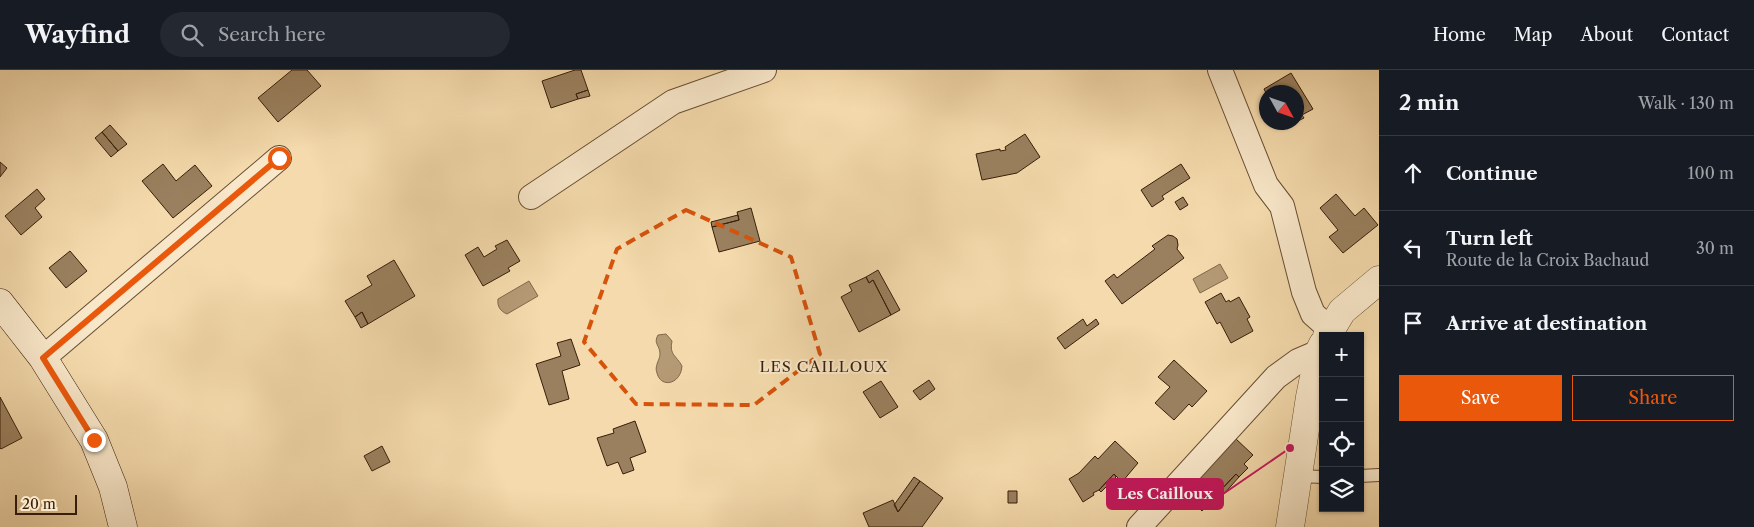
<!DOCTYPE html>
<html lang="en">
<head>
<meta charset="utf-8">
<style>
	body { margin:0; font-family:"Libre Caslon Text",serif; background:#242831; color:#f1f3f6 }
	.controls { position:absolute; right:15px; bottom:15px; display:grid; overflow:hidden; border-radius:0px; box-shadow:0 1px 4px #0004 }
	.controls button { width:45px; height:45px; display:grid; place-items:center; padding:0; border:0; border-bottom:1px solid #363941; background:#171b24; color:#f1f3f6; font:25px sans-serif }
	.compass { position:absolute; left:1259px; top:15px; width:45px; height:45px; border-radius:50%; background:#171b24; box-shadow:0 1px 4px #0004; rotate:130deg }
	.scale { position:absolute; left:15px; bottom:12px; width:62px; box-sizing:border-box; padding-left:5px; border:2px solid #391e09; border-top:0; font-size:14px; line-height:18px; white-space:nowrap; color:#391e09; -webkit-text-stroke:4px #f8e7c9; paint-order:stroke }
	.stop { position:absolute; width:15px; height:15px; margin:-11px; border:4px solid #ea580c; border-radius:50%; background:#fff }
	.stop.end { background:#ea580c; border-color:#fff; box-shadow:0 1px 5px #0008 }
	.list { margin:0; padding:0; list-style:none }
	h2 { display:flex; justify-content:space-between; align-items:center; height:65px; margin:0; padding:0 20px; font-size:21px }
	h2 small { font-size:16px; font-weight:400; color:#9ea1a6 }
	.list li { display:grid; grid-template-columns:32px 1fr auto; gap:15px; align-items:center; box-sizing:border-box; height:75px; padding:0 20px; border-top:1px solid #363941 }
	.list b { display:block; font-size:19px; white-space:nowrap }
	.list p { margin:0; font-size:16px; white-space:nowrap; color:#9ea1a6 }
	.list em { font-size:16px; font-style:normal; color:#9ea1a6 }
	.actions { display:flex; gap:10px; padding:15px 20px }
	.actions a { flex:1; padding:11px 0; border:1px solid #ea580c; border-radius:0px; text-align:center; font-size:18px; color:#ea580c }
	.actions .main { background:#ea580c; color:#fff }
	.icon { flex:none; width:28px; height:28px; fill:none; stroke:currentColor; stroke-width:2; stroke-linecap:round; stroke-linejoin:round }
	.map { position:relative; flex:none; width:1379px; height:457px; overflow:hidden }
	header { display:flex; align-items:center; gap:30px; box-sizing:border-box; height:70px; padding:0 25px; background:#171b24; border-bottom:1px solid #363941 }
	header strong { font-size:24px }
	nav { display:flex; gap:28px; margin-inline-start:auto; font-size:18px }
	.search { width:350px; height:45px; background:#242831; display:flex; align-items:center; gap:12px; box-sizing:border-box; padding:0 18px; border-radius:28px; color:#9ea1a6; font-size:19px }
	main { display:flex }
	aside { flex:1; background:#171b24 }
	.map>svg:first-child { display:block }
	.water { fill:#b49a75; stroke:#83684a }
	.building { fill:#9a805e; stroke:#391e09 }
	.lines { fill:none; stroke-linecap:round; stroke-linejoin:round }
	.service-casing { stroke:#684d32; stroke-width:14 }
	.minor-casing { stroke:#684d32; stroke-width:26 }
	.tertiary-casing { stroke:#684d32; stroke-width:29 }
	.secondary-casing { stroke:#391e09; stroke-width:29 }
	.service { stroke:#f8e7c9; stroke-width:12 }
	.minor { stroke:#f8e7c9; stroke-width:24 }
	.tertiary { stroke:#f8e7c9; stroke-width:28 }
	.secondary { stroke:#f8e7c9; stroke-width:28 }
	.route { stroke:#ea580c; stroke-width:6 }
	.marked { fill:none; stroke:#d6530c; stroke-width:4; stroke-dasharray:10 6; stroke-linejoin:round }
	.labels { text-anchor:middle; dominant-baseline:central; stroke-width:4; stroke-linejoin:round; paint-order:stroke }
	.neighbourhood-label { font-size:15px; letter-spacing:1px; fill:#391e09; stroke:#f8e7c9 }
	.leader { fill:none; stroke:#c2185b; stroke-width:2 }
	.callout-dot { fill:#c2185b; stroke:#f8e7c9; stroke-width:2 }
	.callout { fill:#c2185b; stroke:#c2185b; stroke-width:2 }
	.callout-label { font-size:15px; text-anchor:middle; font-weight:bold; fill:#fff }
</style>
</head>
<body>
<header>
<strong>Wayfind</strong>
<div class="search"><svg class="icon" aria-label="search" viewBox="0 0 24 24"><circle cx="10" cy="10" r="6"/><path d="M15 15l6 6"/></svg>Search here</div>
<nav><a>Home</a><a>Map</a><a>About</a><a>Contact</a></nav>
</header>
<main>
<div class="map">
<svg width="1379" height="457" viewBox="0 0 1379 457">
	<rect width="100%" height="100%" fill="#f4daac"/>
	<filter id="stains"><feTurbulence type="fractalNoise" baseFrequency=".004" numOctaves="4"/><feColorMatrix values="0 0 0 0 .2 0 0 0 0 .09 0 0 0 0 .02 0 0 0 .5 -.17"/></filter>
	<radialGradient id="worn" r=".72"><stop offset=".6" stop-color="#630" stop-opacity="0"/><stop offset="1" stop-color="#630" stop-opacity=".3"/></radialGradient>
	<path class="water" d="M 1220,194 L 1228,208 L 1200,223 L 1193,209 Z
		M 529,211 L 538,226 L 507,244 C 500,241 497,236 498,229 Z
		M 666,264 L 672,271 C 669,285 676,285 682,296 C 681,314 661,319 657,303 C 654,296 660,290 660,284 C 660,275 653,274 658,265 Z"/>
	<path class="building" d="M 292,0 L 307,0 L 321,16 L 278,52 L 258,28 Z
		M 575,0 L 581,0 L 588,20 L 576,24 L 578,29 L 551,38 L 542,11 Z
		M 1291,3 L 1313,39 L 1302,45 L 1304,48 L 1296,52 L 1296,22 L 1266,23 L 1264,19 Z
		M 588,20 L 590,26 L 578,29 L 576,24 Z
		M 110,55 L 127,74 L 118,81 L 102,62 Z
		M 102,62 L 118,81 L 111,87 L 95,68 Z
		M 1025,64 L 1040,87 L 1017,103 L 982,110 L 976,84 L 1000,79 L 1000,81 L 1006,80 L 1005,77 Z
		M 0,92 L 7,98 L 0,107 Z
		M 163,94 L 176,111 L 195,95 L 212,116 L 173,148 L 142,111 Z
		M 1181,94 L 1190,108 L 1162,126 L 1164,129 L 1152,137 L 1141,120 Z
		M 37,119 L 45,129 L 35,138 L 42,147 L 21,165 L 5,146 Z
		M 1336,124 L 1355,146 L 1364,138 L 1378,155 L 1343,183 L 1329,167 L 1338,160 L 1320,138 Z
		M 1183,127 L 1188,135 L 1180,140 L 1175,132 Z
		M 751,138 L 760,171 L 719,182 L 712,157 L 739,150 L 737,142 Z
		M 738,145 L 739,150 L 712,157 L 711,152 Z
		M 1168,165 L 1173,166 L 1177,169 L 1178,175 L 1177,179 L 1184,188 L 1122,234 L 1105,211 L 1114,204 L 1117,208 L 1155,179 L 1152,176 Z
		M 507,170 L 520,191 L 508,198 L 510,201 L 483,216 L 465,185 L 478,177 L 484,187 L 497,179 L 495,176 Z
		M 70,181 L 87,201 L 66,218 L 49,198 Z
		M 394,190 L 415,226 L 368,254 L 362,242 L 355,247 L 345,231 L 372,215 L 367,206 Z
		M 878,200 L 900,240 L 891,245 L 873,210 L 869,213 L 866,207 Z
		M 866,207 L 869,213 L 873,210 L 891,245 L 859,262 L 841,227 L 852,221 L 849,215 Z
		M 1221,223 L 1226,232 L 1229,230 L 1230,232 L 1239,227 L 1250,247 L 1247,249 L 1253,261 L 1231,273 L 1220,252 L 1217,254 L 1205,232 Z
		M 362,242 L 368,254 L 361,258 L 355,247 Z
		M 1083,249 L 1087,256 L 1096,249 L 1099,254 L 1065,279 L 1057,268 Z
		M 571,269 L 580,295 L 562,301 L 569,329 L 549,335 L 536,294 L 561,286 L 557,273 Z
		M 1174,290 L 1207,321 L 1192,337 L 1189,334 L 1174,350 L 1155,333 L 1170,317 L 1158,307 Z
		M 929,310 L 935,319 L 920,330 L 913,321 Z
		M 881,311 L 898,337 L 880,348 L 863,322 Z
		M 0,327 L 22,368 L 1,379 L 0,378 Z
		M 635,351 L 646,382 L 630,388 L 634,400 L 623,404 L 618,392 L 607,396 L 597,368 L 614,363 L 613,359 Z
		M 1235,368 L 1253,385 L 1244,394 L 1248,398 L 1239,407 L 1236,404 L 1219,422 L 1223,425 L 1213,435 L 1209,432 L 1202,441 L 1183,423 Z
		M 1115,371 L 1138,393 L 1122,412 L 1114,404 L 1099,420 L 1093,423 L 1094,425 L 1083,432 L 1069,409 L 1079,403 L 1095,386 L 1098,389 Z
		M 382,376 L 390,392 L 372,401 L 364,386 Z
		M 1114,404 L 1116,407 L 1101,422 L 1099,420 Z
		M 1236,404 L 1239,407 L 1223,425 L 1219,422 Z
		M 914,407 L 920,411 L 898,442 L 894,435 Z
		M 920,411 L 943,428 L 922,457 L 869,457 L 863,443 L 893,430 L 898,442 Z
		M 1008,421 L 1017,421 L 1017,433 L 1008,433 Z"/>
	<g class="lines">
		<defs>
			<path id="service" d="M 1298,406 L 1323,407
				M 1360,406 L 1379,405"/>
			<path id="minor" d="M 1220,0 L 1266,115 L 1282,136 L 1304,222 L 1313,244 L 1330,259
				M 531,127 L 673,32 L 764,0
				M 43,288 L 279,88
				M 1139,457 L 1276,307 L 1298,291 L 1319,282"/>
			<path id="tertiary" d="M 1327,266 L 1342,241 L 1379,210
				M 1290,457 L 1310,327 L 1319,282 L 1323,274"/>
			<path id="secondary" d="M 0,233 L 43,288 L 94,370 L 113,417 L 123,457"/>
		</defs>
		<use href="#service" class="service-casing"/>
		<use href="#minor" class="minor-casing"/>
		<use href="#tertiary" class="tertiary-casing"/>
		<use href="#secondary" class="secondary-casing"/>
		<use href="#service" class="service"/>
		<use href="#minor" class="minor"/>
		<use href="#tertiary" class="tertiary"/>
		<use href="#secondary" class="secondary"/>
	</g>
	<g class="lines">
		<path class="route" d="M 94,370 L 43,288 L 279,88"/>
	</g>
	<path class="marked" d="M 686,140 L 791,187 L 820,284 L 754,335 L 636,334 L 584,272 L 617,179 Z"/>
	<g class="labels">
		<g class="neighbourhood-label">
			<text x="824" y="296">LES CAILLOUX</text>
		</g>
	</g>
	<path class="leader" d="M1290 378L1223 424"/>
	<circle class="callout-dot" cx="1290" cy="378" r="5"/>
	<rect class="callout" x="1107" y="409" width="116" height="30" rx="5"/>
	<g class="callout-label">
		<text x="1165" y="429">Les Cailloux</text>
	</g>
	<rect width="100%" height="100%" filter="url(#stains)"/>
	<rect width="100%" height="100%" fill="url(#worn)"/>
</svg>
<div class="controls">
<button>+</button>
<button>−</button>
<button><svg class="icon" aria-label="locate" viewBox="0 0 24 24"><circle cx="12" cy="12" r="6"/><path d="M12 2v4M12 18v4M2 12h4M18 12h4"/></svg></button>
<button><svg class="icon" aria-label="layers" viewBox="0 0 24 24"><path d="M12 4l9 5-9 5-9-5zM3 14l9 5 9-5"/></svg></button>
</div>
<svg class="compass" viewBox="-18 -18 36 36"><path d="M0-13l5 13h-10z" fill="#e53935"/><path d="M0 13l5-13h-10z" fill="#9ea1a6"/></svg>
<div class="scale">20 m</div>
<div class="stop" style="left:279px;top:88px"></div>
<div class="stop end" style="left:94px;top:370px"></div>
</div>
<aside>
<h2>2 min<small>Walk · 130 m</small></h2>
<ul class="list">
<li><svg class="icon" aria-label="ahead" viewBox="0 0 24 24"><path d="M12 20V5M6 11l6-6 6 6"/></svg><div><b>Continue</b></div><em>100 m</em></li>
<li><svg class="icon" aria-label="left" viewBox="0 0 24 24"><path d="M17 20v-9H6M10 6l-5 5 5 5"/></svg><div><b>Turn left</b><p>Route de la Croix Bachaud</p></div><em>30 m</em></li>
<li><svg class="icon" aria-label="arrive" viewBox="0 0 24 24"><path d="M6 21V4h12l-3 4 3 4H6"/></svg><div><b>Arrive at destination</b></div></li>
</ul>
<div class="actions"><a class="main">Save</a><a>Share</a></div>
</aside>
</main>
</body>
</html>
